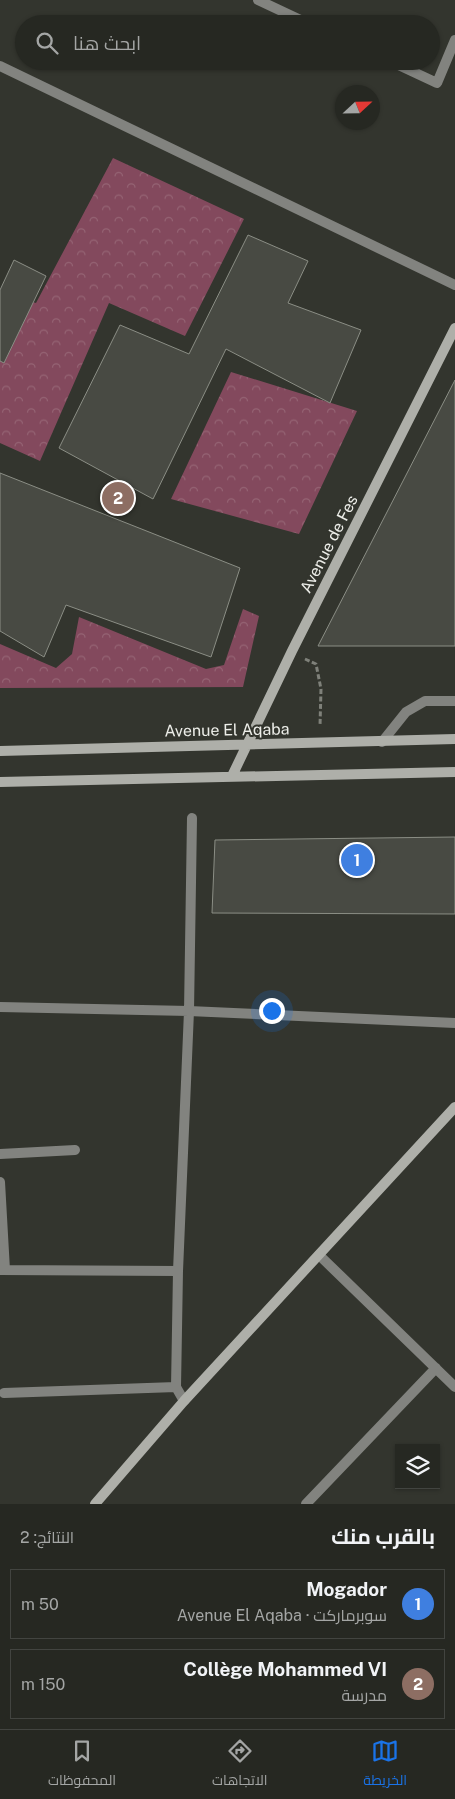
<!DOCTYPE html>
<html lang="ar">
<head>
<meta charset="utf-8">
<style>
	body { margin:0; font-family:"Public Sans",Cairo,sans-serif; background:#2e302a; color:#f1f3f6; direction:rtl }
	.controls { position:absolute; right:15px; bottom:15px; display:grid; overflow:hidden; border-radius:0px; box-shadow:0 1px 4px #0004 }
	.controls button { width:45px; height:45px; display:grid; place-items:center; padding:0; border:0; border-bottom:1px solid #424440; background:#262822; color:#f1f3f6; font:25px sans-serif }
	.compass { position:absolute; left:335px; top:85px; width:45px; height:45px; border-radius:50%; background:#262822; box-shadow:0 1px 4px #0004; rotate:68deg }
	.you { position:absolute; left:271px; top:1010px; width:18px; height:18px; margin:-12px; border:4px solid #fff; border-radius:50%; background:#1a73e8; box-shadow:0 0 0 8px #1a73e833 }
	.badge { display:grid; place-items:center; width:32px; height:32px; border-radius:50%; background:#1a73e8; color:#fff; font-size:16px; font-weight:700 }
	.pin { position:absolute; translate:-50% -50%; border:2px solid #fff; box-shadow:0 1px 5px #0006 }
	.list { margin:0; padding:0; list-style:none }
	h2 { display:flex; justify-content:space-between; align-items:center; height:65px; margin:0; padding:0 20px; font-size:21px }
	h2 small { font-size:16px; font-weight:400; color:#a4a6a5 }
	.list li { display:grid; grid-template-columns:32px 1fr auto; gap:15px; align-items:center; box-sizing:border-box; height:70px; margin:0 10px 10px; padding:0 10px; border:1px solid #424440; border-radius:0px }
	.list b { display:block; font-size:19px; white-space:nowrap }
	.list p { margin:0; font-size:16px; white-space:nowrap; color:#a4a6a5 }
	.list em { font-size:16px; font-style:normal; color:#a4a6a5 }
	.icon { flex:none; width:28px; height:28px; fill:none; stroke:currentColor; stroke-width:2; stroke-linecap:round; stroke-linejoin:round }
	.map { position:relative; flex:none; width:455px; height:1504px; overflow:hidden; direction:ltr }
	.search { position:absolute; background:#262822; box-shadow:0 1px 4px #0004; left:15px; right:15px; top:15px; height:55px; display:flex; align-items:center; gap:12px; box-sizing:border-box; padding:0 18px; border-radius:28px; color:#a4a6a5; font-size:19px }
	.sheet { height:225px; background:#262822 }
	nav { display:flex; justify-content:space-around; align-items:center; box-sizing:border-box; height:70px; border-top:1px solid #424440; background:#262822; font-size:14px; color:#a4a6a5 }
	nav a { display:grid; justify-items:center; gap:2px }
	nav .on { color:#1a73e8 }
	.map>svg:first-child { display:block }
	.forest { fill:url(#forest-crowns) }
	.building { fill:#484a43; stroke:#8b8e85 }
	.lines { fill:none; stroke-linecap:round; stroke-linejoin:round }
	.path { stroke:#7f817a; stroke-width:3; stroke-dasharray:5 2.5; stroke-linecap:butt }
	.lane { stroke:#82837f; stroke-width:10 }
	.street { stroke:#82837f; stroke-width:10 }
	.secondary { stroke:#aeafa9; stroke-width:10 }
	.labels { text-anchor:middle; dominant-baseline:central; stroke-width:4; stroke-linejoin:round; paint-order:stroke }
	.street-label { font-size:16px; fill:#ecede8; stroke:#33352e }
</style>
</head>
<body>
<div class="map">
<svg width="455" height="1504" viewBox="0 0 455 1504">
	<defs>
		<pattern id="forest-crowns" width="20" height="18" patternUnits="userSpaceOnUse" patternTransform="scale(1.25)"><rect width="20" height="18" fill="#83495d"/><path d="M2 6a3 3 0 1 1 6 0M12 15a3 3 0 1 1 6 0" fill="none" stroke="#956474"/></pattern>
	</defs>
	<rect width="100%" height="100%" fill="#33352e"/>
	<path class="forest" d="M 113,158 L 244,219 L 185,336 L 109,303 L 40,461 L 0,443 L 0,293 L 36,303 Z
		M 231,372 L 357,411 L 299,534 L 171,499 Z
		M 243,609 L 259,616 L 243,687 L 0,688 L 0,644 L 56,668 L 72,654 L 79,617 L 206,669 L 224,665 Z"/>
	<path class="building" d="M 248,235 L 308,261 L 288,303 L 361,330 L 330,403 L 226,349 L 153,499 L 59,448 L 120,325 L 189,354 Z
		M 14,260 L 46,276 L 4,363 L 0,361 L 0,290 Z
		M 455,380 L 455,646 L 318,646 Z
		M 0,473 L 240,568 L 211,657 L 66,605 L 44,657 L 0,631 Z
		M 455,837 L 455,914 L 212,913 L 215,840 Z"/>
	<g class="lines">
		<path class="path" d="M 305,659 L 316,664 L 321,689 L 320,726"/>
		<path class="lane" d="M 258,0 L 309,24
			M 390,61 L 437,83 L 455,40
			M 319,1255 L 455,1387
			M 306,1504 L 436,1368"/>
		<path class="street" d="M 0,66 L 455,285
			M 382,742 L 406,712 L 425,701 L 455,701
			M 0,1007 L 189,1011 L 455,1023
			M 0,1154 L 75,1150
			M 0,1182 L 5,1270
			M 0,1270 L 178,1271
			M 4,1393 L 176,1387
			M 184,1401 L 176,1387 L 178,1271 L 189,1011 L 192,818"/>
		<path class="secondary" d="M 0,751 L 455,739
			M 232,776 L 292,651 L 455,328
			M 0,782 L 455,772
			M 95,1504 L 184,1401 L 455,1107"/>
	</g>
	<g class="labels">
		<g class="street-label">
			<text transform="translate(329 544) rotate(-63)">Avenue de Fes</text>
			<text transform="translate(227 730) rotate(-1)">Avenue El Aqaba</text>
		</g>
	</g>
</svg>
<div class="controls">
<button><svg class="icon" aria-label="layers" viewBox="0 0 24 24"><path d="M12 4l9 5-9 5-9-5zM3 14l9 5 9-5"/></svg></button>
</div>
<svg class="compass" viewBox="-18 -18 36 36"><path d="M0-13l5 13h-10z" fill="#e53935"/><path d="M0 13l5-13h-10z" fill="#a4a6a5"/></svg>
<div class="you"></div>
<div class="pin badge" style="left:357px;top:860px;background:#3f7fe0">1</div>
<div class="pin badge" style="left:118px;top:498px;background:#8d6e63">2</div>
<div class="search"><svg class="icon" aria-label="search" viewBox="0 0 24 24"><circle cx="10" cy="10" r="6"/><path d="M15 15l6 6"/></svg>ابحث هنا</div>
</div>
<section class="sheet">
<h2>بالقرب منك<small>النتائج: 2</small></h2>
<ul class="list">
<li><span class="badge" style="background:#3f7fe0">1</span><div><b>Mogador</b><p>سوبرماركت · Avenue El Aqaba</p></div><em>50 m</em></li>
<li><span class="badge" style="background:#8d6e63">2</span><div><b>Collège Mohammed VI</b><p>مدرسة</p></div><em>150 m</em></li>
</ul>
</section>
<nav>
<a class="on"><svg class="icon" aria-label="map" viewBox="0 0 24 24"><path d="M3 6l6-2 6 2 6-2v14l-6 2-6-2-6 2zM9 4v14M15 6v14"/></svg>الخريطة</a>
<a><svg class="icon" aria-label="directions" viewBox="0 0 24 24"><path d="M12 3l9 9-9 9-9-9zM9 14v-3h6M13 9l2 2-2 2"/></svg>الاتجاهات</a>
<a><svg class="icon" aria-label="saved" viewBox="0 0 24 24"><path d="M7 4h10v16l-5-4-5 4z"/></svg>المحفوظات</a>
</nav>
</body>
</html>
